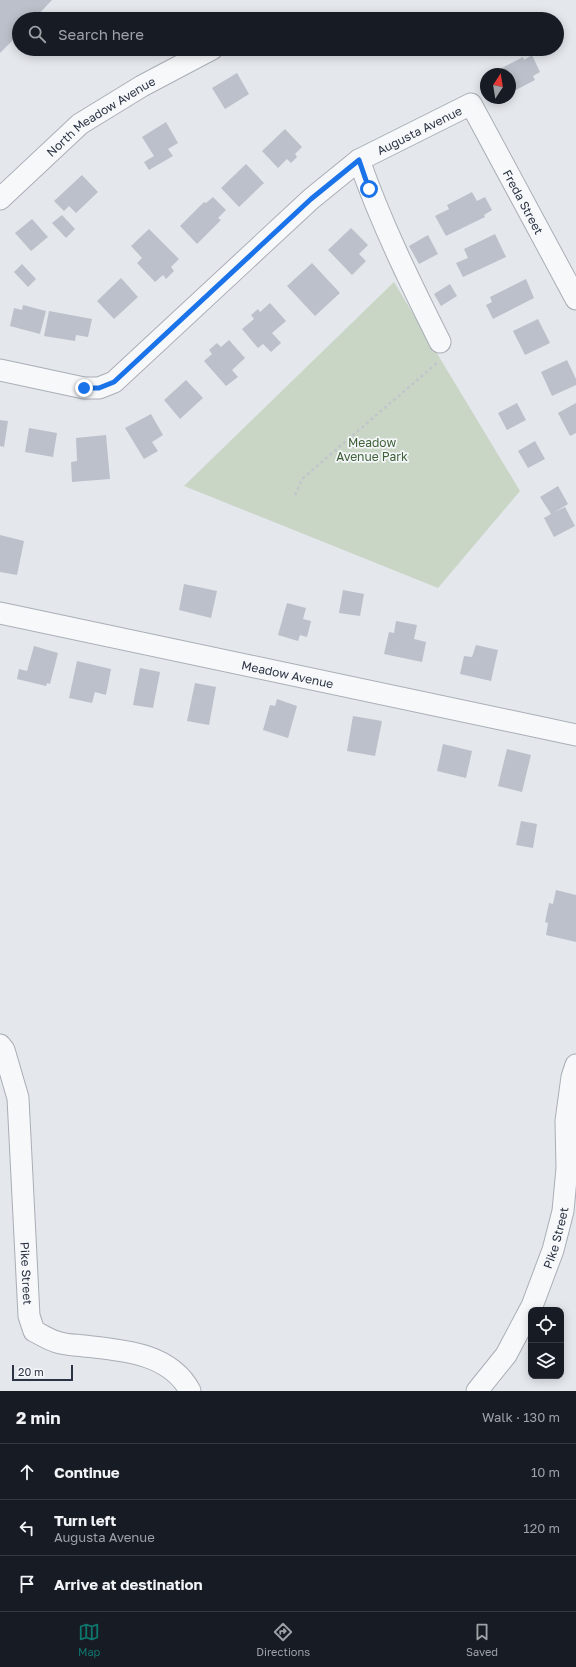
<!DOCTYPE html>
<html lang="en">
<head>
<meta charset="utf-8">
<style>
	body { margin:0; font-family:"Golos Text",sans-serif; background:#20242c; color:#f1f3f6 }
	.controls { position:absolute; right:12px; bottom:12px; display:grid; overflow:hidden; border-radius:8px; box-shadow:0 2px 10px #0003 }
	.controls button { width:36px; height:36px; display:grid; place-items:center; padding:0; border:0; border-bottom:1px solid #363941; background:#171b24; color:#f1f3f6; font:20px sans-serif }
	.compass { position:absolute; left:480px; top:68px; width:36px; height:36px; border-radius:50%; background:#171b24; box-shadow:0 2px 10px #0003; rotate:12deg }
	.scale { position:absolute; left:12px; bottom:10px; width:61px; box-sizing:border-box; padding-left:4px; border:2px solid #2b3445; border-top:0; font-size:11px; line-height:14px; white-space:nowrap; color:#2b3445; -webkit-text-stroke:3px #f4f6f9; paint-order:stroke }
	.stop { position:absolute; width:12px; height:12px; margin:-9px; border:3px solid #1a73e8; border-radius:50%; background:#fff }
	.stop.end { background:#1a73e8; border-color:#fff; box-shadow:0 1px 4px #0008 }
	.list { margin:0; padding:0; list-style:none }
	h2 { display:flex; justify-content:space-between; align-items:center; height:52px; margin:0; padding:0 16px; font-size:17px }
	h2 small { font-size:13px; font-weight:400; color:#9ea1a6 }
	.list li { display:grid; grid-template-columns:26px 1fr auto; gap:12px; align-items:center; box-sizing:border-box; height:56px; padding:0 16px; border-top:1px solid #363941 }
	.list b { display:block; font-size:15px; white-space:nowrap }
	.list p { margin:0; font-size:13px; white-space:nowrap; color:#9ea1a6 }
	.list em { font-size:13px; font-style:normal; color:#9ea1a6 }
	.icon { flex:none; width:22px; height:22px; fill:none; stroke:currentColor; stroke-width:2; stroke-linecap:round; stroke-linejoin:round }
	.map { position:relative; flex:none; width:576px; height:1391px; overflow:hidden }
	.search { position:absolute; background:#171b24; box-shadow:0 2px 10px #0003; left:12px; right:12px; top:12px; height:44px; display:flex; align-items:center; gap:10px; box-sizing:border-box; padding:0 14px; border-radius:22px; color:#9ea1a6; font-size:15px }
	.sheet { height:220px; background:#171b24 }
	nav { display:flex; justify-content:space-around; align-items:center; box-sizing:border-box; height:56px; border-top:1px solid #363941; background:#171b24; font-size:11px; color:#9ea1a6 }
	nav a { display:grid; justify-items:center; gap:2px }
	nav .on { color:#0f766e }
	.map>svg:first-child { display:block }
	.green { fill:#c9d6c5 }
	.building { fill:#bbc0ca }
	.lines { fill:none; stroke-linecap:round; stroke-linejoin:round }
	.minor-casing { stroke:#a9aeb7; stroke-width:23 }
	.path { stroke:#c2c5cb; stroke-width:2.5; stroke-dasharray:3 3; stroke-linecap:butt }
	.minor { stroke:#f7f8fa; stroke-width:21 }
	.route { stroke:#1a73e8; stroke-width:5 }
	.labels { text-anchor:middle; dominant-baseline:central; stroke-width:3.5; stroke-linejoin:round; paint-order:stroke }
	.street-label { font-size:12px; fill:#2b3445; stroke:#f4f6f9 }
	.park-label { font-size:12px; fill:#3f6138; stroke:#f4f6f9 }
</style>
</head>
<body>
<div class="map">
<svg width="576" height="1391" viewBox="0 0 576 1391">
	<rect width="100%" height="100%" fill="#e4e7ec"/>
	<path class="green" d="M 394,282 L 520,491 L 438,588 L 184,486 Z"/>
	<path class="building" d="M 0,0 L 52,0 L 34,19 L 19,19 L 19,34 L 0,53 Z
		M 532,55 L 540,72 L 533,76 L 535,80 L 512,92 L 510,88 L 510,74 L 503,74 L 500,69 L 523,57 L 524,60 Z
		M 237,73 L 249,94 L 225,109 L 212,88 Z
		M 166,122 L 178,143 L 168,149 L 173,156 L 149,170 L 144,162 L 154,156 L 142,137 Z
		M 285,129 L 302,147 L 295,154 L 297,157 L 291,163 L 287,159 L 278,168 L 262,151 Z
		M 246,164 L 264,183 L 239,207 L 221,188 Z
		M 82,175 L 98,192 L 76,213 L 69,206 L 64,211 L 54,201 Z
		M 472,192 L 477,201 L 485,197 L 492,210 L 484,215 L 485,217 L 446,236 L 435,216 L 449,209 L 447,205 Z
		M 213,197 L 226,210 L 218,218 L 221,220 L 197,244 L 180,226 L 204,202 L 206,203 Z
		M 62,215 L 75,229 L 66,238 L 52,223 Z
		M 32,219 L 48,237 L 31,251 L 15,233 Z
		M 351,228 L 368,245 L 359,254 L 366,261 L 352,275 L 328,250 Z
		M 149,229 L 179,259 L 171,267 L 174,271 L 166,279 L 163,275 L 155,282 L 137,263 L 142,258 L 131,246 Z
		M 495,234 L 506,257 L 463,277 L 456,263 L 468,258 L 464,249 Z
		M 428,235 L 438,254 L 419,264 L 409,246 Z
		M 312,263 L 340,293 L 315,316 L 287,286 Z
		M 22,264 L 36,279 L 28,287 L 14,272 Z
		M 121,278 L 138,297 L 114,319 L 97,301 Z
		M 526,279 L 534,298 L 493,319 L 486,305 L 492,302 L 490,297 Z
		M 450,284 L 457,296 L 441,306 L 434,294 Z
		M 270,303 L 286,321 L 272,333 L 281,343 L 271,352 L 263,344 L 258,348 L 242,329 L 254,319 L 251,315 L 258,309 L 260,312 Z
		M 23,305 L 46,311 L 40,334 L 10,326 L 14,308 L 22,310 Z
		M 49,311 L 92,319 L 88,337 L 76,335 L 75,341 L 44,336 Z
		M 538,319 L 550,343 L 525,355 L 513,331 Z
		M 229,340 L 245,358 L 232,370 L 238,377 L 226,386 L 204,361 L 212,354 L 209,350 L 217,343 L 221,347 Z
		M 567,360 L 576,379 L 576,385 L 552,396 L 541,372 Z
		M 186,380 L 203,398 L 180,419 L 164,400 Z
		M 517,403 L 526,420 L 507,430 L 498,413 Z
		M 576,403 L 576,433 L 570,436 L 558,413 Z
		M 151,414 L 163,435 L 152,442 L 158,451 L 144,459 L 125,428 Z
		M 0,420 L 8,421 L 4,447 L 0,446 Z
		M 29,428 L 57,433 L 53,457 L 25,452 Z
		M 106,435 L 110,479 L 72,482 L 71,462 L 77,461 L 76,438 Z
		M 535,441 L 545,459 L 528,468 L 518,451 Z
		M 558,486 L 568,504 L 553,513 L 565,507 L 575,526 L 554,537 L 544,518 L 551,514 L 540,497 Z
		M 0,535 L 24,541 L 17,575 L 0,572 Z
		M 184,584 L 217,591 L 211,618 L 179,610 Z
		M 343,590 L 364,594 L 360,616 L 339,613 Z
		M 287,603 L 306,608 L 303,619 L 311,621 L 307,637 L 300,635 L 298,641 L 278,635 Z
		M 396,621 L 417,625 L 414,639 L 426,642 L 422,662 L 384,654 L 389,632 L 394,633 Z
		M 476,645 L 498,650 L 491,681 L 460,674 L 464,656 L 472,657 Z
		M 34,646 L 58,653 L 50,684 L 47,683 L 46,686 L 17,679 L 19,669 L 27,671 Z
		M 77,661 L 111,669 L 106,695 L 95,692 L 92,703 L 69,698 Z
		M 140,668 L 160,672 L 153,708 L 133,705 Z
		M 195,683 L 216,687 L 209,725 L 187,721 Z
		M 277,699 L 297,706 L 288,738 L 263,730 L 270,705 L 275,706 Z
		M 353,716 L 382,721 L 375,756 L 347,751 Z
		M 443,744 L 472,751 L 466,778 L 437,771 Z
		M 507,749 L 531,755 L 522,792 L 498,786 Z
		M 521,821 L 537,824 L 533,848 L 516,845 Z
		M 556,890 L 576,895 L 576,942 L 546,935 L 548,923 L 545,922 L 549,903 L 553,904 Z"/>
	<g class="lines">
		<defs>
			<g id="minor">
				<path d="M 359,160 C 381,223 410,282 440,342"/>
				<path id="s1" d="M 0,199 L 80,124 L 142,86 L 212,49"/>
				<path id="s2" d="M 0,370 L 84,388 L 99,388 L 114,382 L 311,199 L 359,160 L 471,104 L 576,299"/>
				<path id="s3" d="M 0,613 L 576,735"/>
				<path id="s4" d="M 0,1045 L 4,1050 L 18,1098 L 29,1316 L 34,1331 C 42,1335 49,1340 57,1342 C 65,1345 76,1345 84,1346 C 122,1350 170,1353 190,1391"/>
				<path id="s5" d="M 477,1391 L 506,1355 L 532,1306 L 553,1250 L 563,1211 L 567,1168 L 566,1121 L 572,1077 L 576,1065"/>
			</g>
		</defs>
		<use href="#minor" class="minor-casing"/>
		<path class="path" d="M 295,495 L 302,479 L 437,363"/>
		<use href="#minor" class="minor"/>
	</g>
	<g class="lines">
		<path class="route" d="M 84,388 L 99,388 L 114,382 L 311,199 L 359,160 L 369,189"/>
	</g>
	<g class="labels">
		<g class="street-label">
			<text stroke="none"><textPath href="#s1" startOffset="131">North Meadow Avenue</textPath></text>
			<text stroke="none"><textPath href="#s2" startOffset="515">Augusta Avenue</textPath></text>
			<text stroke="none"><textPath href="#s2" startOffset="684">Freda Street</textPath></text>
			<text stroke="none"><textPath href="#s3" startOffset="294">Meadow Avenue</textPath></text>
			<text stroke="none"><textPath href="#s5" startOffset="174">Pike Street</textPath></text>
			<text stroke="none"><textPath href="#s4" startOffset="232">Pike Street</textPath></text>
		</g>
		<g class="park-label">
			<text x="372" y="442">Meadow<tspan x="372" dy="14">Avenue Park</tspan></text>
		</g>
	</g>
</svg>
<div class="controls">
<button><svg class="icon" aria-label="locate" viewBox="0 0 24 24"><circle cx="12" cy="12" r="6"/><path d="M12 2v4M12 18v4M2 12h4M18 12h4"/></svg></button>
<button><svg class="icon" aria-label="layers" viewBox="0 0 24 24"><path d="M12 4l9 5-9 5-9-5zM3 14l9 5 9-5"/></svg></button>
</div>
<svg class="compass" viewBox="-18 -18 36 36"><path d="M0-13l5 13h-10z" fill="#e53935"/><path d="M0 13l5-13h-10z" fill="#9ea1a6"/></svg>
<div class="scale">20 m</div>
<div class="stop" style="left:369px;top:189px"></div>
<div class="stop end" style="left:84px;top:388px"></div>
<div class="search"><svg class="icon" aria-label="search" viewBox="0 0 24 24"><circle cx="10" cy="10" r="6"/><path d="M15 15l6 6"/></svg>Search here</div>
</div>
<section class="sheet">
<h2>2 min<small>Walk · 130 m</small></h2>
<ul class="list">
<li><svg class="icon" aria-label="ahead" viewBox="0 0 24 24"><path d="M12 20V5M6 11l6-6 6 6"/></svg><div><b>Continue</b></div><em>10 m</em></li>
<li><svg class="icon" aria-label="left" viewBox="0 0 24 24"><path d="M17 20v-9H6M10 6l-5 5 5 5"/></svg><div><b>Turn left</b><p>Augusta Avenue</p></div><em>120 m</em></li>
<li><svg class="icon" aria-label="arrive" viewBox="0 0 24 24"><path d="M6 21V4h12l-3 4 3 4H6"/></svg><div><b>Arrive at destination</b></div></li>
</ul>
</section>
<nav>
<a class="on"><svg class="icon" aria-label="map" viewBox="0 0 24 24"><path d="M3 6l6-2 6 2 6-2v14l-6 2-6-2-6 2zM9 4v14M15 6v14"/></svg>Map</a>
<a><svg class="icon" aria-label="directions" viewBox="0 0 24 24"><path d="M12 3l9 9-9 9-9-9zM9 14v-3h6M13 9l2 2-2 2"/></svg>Directions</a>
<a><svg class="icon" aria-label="saved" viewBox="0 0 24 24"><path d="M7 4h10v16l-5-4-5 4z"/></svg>Saved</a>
</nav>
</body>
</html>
